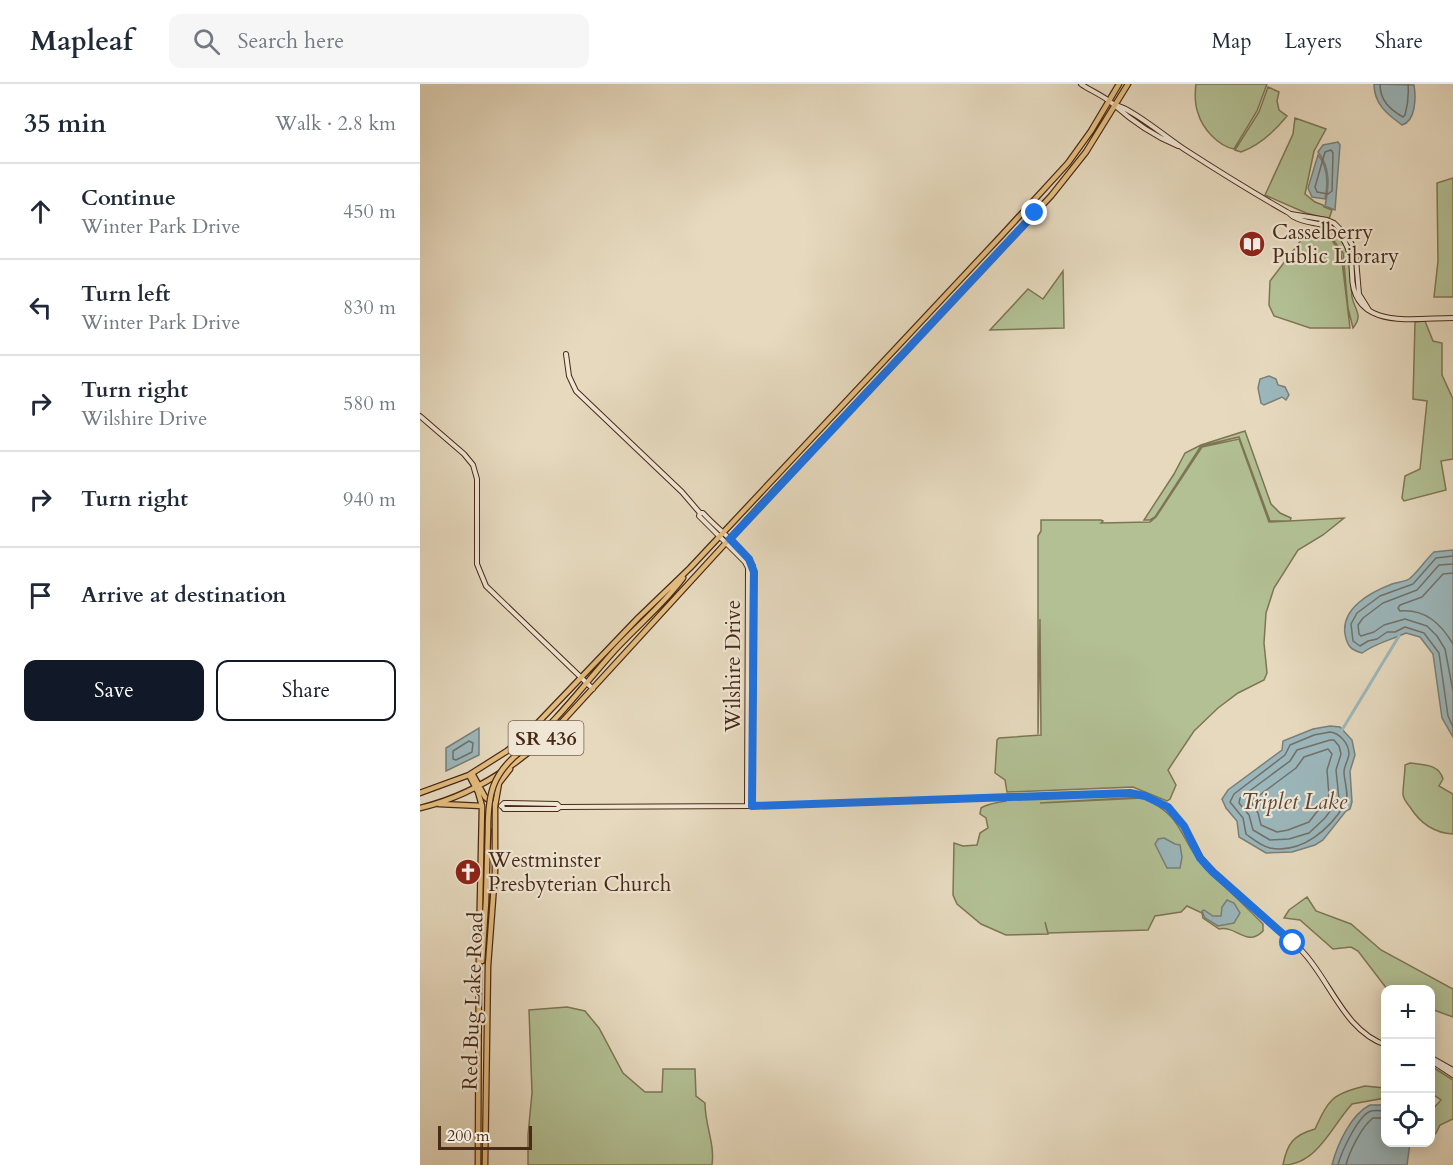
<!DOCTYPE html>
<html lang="en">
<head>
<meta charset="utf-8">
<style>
	body { margin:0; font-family:Cardo,serif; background:#f6f6f7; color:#1f2937 }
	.controls { position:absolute; right:18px; bottom:18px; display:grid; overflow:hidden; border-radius:12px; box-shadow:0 3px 15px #0003 }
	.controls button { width:54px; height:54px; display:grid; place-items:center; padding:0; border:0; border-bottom:2px solid #e0e1e3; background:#fff; color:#1f2937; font:30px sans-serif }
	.scale { position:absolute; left:18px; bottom:15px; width:94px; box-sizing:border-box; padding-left:6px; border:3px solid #492a15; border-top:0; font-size:16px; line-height:21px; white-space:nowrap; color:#492a15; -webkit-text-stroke:4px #efe6d5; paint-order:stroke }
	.stop { position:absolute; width:18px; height:18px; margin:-14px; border:4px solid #1a73e8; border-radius:50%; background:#fff }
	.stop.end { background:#1a73e8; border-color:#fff; box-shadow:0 2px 6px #0008 }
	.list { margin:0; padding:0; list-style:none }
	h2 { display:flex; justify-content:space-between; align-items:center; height:78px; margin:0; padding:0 24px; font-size:26px }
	h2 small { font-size:20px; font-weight:400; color:#747a83 }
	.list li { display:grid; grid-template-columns:39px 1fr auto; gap:18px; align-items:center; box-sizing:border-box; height:96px; padding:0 24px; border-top:2px solid #e0e1e3 }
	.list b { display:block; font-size:22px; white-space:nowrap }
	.list p { margin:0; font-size:20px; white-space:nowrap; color:#747a83 }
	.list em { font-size:20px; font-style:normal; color:#747a83 }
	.actions { display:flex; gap:12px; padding:18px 24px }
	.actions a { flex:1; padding:14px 0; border:2px solid #111827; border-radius:12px; text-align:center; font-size:21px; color:#111827 }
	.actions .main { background:#111827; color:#fff }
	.icon { flex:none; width:33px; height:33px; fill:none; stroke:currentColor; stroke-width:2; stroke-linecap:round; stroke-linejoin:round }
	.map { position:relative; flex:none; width:1033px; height:1081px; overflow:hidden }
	header { display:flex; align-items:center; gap:36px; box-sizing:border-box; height:84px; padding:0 30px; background:#fff; border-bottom:2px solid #e0e1e3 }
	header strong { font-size:28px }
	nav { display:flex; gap:33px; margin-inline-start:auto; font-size:21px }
	.search { width:420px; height:54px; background:#f6f6f7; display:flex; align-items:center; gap:15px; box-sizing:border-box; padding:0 21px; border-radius:12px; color:#747a83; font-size:22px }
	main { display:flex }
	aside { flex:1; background:#fff }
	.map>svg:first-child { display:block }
	.green { fill:#b2c094; stroke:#7e7554; stroke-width:1.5 }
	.water { fill:#9bb7bc; stroke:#7a7f79; stroke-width:1.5 }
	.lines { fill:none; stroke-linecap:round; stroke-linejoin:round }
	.shore { stroke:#727068; stroke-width:1.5 }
	.canal { stroke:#9bb7bc; stroke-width:3 }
	.secondary-casing { stroke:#492a15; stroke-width:6 }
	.primary-casing { stroke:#492a15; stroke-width:7 }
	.secondary { stroke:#efe6d5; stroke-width:4 }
	.primary { stroke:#e3bc7f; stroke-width:4.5 }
	.primary-bridge-casing { stroke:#492a15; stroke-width:7; stroke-linecap:butt }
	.primary-bridge { stroke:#e3bc7f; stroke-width:4.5 }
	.route { stroke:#1a73e8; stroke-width:8 }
	.labels { text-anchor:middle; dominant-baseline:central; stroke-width:4.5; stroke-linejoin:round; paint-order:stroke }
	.shield { fill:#efe6d5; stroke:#7b624f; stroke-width:1.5 }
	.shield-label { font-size:20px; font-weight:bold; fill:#492a15 }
	.poi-label { font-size:21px; fill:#492a15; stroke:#efe6d5; text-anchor:start }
	.street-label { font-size:21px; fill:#492a15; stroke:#efe6d5 }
	.water-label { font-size:22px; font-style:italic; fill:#594636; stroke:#efe6d5 }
</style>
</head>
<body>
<header>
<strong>Mapleaf</strong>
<div class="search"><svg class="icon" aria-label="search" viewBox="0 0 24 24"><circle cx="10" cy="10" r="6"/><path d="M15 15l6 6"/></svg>Search here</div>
<nav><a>Map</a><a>Layers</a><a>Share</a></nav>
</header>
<main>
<aside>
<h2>35 min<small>Walk · 2.8 km</small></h2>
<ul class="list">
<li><svg class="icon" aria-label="ahead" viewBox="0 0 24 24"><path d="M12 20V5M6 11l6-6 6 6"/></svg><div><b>Continue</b><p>Winter Park Drive</p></div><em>450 m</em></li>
<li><svg class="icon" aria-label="left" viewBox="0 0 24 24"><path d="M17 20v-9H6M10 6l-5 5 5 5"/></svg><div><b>Turn left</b><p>Winter Park Drive</p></div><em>830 m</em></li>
<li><svg class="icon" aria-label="right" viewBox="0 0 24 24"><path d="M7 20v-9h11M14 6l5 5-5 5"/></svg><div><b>Turn right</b><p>Wilshire Drive</p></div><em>580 m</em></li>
<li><svg class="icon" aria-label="right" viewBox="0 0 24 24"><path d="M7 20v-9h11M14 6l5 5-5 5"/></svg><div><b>Turn right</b></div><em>940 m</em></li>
<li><svg class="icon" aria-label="arrive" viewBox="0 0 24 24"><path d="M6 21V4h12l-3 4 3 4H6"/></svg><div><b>Arrive at destination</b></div></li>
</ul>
<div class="actions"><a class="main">Save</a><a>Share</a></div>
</aside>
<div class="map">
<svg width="1033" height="1081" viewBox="0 0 1033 1081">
	<rect width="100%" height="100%" fill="#e6d9be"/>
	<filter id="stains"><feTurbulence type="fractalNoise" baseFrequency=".00333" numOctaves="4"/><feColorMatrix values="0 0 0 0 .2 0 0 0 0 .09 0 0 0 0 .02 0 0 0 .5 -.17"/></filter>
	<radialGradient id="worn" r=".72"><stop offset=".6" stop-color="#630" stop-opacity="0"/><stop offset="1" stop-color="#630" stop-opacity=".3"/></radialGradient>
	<path class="green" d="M 776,0 L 847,0 L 837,27 L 814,65 C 798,62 782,44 778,29 C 775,21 775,8 776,0 Z
		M 848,3 L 859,8 L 857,17 L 859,26 L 867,32 C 854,48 840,61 821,68 L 815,66 L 839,28 Z
		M 875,34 L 906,45 L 894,67 L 885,110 L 895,118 L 903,121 L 904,123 L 912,126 L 909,135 L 886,129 L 845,111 L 873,50 Z
		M 1033,94 L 1033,213 L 1014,213 L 1018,177 L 1017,99 Z
		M 905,147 C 933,151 930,192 932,213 C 934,225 944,231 933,244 L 928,224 L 923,169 L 909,150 L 902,150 Z
		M 897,151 L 908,151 L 921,169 L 930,244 L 890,244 L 854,232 L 849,221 L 850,197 L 882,155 Z
		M 643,187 L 644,244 L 570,246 L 608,205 L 623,215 Z
		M 1005,237 L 1013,257 L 1022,259 L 1022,291 L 1033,315 L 1033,375 L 1021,377 L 1026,406 L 984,417 L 982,414 L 985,392 L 1000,385 L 1007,317 L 993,315 L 995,238 Z
		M 825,347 L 851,420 L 860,429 L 871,434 L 870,437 L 850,437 L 819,353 L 781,362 L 735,433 L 730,436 L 724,436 L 754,390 L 765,369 L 781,361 Z
		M 819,355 L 849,438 L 924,434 L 903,451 L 878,466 L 854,504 L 846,529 L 844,559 L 847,589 L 844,596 L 818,609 L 798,624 L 774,647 L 748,686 L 756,701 L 750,715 L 747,717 L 713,703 L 587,708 L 585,696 L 575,689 L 577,656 L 579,654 L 621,651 L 620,535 L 618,650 L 618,452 L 621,447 L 621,436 L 681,436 L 683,437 L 681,439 L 730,438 L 736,433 L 782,363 Z
		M 990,679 C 1004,681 1019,680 1023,695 L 1019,702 L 1033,710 L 1033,750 C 1014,749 1000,739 990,723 C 987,719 983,715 983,710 C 983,701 985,691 985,681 Z
		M 709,711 L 723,713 L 620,719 L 723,714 C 764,732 758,752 783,782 C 789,790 799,797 806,804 C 819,816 831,828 843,840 L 843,847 C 827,864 816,841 799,845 L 783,834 L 782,829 L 767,822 L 761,828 L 735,832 L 728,846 L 628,849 L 625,838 L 628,850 L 586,851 L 561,840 L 537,820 L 533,811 L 534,759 L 543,762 L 557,761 L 560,749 L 568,744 L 566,734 L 560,730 L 561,724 C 569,719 577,719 586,717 L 587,715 Z
		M 887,813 L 896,827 L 931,840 L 961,866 L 1033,905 L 1033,933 L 1011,925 L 1010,906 L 967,905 L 938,867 L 931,863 L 913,865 L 880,836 L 864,834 L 869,826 Z
		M 147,923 L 165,927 L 179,944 L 203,989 L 225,1008 L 242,1008 L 243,985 L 275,985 L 276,1012 L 285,1019 C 285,1042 295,1059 292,1081 L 108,1081 L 108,1051 L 112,1009 L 109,926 Z
		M 1011,982 L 1033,996 L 1033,1035 L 1020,1041 L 1016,1049 L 1011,1053 L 1011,1027 L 1021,1016 L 1011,1009 Z
		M 945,1002 L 965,1004 L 965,1014 L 932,1020 C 911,1043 897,1081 863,1081 C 867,1059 874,1051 895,1045 C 909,1015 912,1010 945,1002 Z"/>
	<path class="water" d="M 954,0 L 994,1 C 996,13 996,37 982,41 C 967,30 954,20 954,0 Z
		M 918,58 L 920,61 L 915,126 L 905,122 C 909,103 911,84 898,68 L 903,61 Z
		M 898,71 C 908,83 908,100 905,115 L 892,113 L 888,104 Z
		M 849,292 L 856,295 L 858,301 L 865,303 L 869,311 L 866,316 L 862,313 L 844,321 L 841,319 L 838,304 L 840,295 Z
		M 1033,466 L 1033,653 L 1022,634 L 1013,570 L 1000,553 L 986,549 C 971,556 956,559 942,569 C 931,566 927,562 925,550 C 921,524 951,508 972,500 C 977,498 985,498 989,495 C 997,489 1006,475 1014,468 Z
		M 910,642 L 920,643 L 932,656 L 935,671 L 930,687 L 932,718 L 930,725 L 926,727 L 903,756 L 895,761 L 872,768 L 846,769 L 819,753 L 817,737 L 806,724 L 802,715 L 808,706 L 862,666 L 863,657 L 893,645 Z
		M 59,644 L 59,671 L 26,687 L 26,664 Z
		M 744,754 L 755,760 L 760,761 L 762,773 L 760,784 L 747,784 L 735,760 L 738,755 Z
		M 807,816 L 814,819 L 820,829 L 814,839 L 798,842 L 785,834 L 782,827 L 784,826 L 793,832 L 801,832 L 802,823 Z
		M 950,1021 L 965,1021 L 966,1058 L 990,1059 L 987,1081 L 912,1081 C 917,1061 931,1030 950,1021 Z"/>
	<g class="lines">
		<path class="shore" d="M 960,0 C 960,16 969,25 983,33 L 985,31 C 988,20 989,11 988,0
			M 911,66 L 913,69 L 912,107 L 908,110 L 897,108 L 895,103 L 905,68 Z
			M 1033,472 L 1016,474 L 993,500 L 960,512 L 937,529 L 931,540 L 933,557 L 940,562 L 948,557 L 957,555 L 967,548 L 975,548 L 985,543 L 1004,549 L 1019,569 L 1028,632 L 1033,643
			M 1033,480 L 1019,481 L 997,506 L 963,519 L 943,534 L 938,541 L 939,550 L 941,552 L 954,548 L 964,541 L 985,535 L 1007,542 L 1017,552 L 1025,565 L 1033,607
			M 1033,489 L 1023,490 L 1002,513 L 980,521 L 978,524 L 980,527 C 1006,525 1021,540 1033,560
			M 910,648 C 920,649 929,660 929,670 C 928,677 924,682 924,688 C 924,697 930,713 925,720 C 910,745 882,770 850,764 C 841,762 833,755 826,750 L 823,734 L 810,718 L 814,710 L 865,671 L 870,661 L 894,651 Z
			M 910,656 L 914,656 L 919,662 L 921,670 L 916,686 L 919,715 L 905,734 L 889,749 L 869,755 L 850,756 L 833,746 L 829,731 L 819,719 L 820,714 L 870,677 L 877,666 Z
			M 49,657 L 53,659 L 52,668 L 36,676 L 33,675 L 33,667 Z
			M 908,665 L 912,670 L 907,686 L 909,712 L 889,738 L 868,746 L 857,748 L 841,741 L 838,729 L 832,719 L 833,716 L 876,684 L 884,673 Z
			M 918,1081 C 921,1069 938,1031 951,1027 C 955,1026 961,1027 966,1027
			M 926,1081 C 929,1068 942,1042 953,1034 L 966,1034"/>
		<path class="canal" d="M 922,646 L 979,552"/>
		<defs>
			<path id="secondary" d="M 661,0 C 671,7 684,12 693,20 C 712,37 734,52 758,62
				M 695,21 C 710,23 750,56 764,65 C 798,87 832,108 867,128 C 870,129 871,132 874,133 C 887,141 905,137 917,148 C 929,159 932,174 932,190 C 932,247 993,234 1033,234
				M 871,130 L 907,136 L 914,139 L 925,150 L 933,162 L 936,175 L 939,210 L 949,226
				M 146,270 L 149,292 L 156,307 L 262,408 L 280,429 L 279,432 L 325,478 L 328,484 L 327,722
				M 0,332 L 44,370 L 53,381 L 57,395 L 57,480 L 66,502 L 173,605
				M 280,429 L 283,429 C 299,447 321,461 333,482 L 332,722
				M 81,722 L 84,719 L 137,720 L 140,723
				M 82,722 L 84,725 L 137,725 L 140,723 L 332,722 L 709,709 L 725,712 L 748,723 L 764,742 L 781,774 L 793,788 L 882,867 C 910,896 924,947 966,961
				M 1010,973 L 1033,986
				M 1010,976 L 1033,991"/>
			<path id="primary" d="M 101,667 C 137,638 165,599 196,565 C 218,541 244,520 263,494
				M 52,689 L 65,713 L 72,719
				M 49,691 L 58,708 L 62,722 L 59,864 L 58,1081
				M 0,709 L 49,691 L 87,667 L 110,647 L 218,534 L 270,484 L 582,151 L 648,79 L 671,47 L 699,0
				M 19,720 L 62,722
				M 0,724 C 55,711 101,679 140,640 L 335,427 L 631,112 L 666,68 L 708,0
				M 62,877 L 66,818 L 68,746
				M 65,1081 L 68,882 L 75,788 L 75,722 L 79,699 L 90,685"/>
		</defs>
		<use href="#secondary" class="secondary-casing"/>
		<use href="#primary" class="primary-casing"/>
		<use href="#secondary" class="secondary"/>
		<use href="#primary" class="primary"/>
		<defs>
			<path id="primary-bridge" d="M 68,746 C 68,710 72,690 101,667"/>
		</defs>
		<use href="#primary-bridge" class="primary-bridge-casing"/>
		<use href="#primary-bridge" class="primary-bridge"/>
	</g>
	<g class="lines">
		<path class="route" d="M 615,129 L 310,455 L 329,475 L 334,488 L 332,722 L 710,709 L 725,712 L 748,723 L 764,742 L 780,774 L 793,788 L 873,859"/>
	</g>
	<defs>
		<symbol id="library-disc" viewBox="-11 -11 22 22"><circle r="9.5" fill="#8f2418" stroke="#efe6d5"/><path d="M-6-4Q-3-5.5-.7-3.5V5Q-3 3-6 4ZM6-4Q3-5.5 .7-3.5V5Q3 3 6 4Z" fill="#fff"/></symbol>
		<symbol id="church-disc" viewBox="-11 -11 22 22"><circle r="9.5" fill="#8f2418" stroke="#efe6d5"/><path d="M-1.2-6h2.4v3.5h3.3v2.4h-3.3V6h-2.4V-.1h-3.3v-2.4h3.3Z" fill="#fff"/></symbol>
	</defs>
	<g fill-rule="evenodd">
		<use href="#library-disc" x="817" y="145" width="30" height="30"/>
		<use href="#church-disc" x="33" y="773" width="30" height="30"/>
	</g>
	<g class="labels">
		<rect class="shield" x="88.5" y="637" width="75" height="34" rx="4.5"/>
		<g class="shield-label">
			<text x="126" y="654">SR 436</text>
		</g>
		<g class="poi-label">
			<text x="852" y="148">Casselberry<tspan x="852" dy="24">Public Library</tspan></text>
			<text x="68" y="776">Westminster<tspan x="68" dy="24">Presbyterian Church</tspan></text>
		</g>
		<g class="street-label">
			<text transform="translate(313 582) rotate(-90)">Wilshire Drive</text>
			<text transform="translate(53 917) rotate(-88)">Red Bug Lake Road</text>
		</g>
		<g class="water-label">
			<text x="874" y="718">Triplet Lake</text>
		</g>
	</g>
	<rect width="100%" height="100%" filter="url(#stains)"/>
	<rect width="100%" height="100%" fill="url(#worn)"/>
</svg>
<div class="controls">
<button>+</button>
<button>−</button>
<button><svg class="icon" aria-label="locate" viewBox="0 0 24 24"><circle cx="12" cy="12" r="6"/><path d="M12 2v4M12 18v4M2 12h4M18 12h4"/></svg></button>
</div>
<div class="scale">200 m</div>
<div class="stop" style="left:873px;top:859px"></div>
<div class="stop end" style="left:615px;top:129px"></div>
</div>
</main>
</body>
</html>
